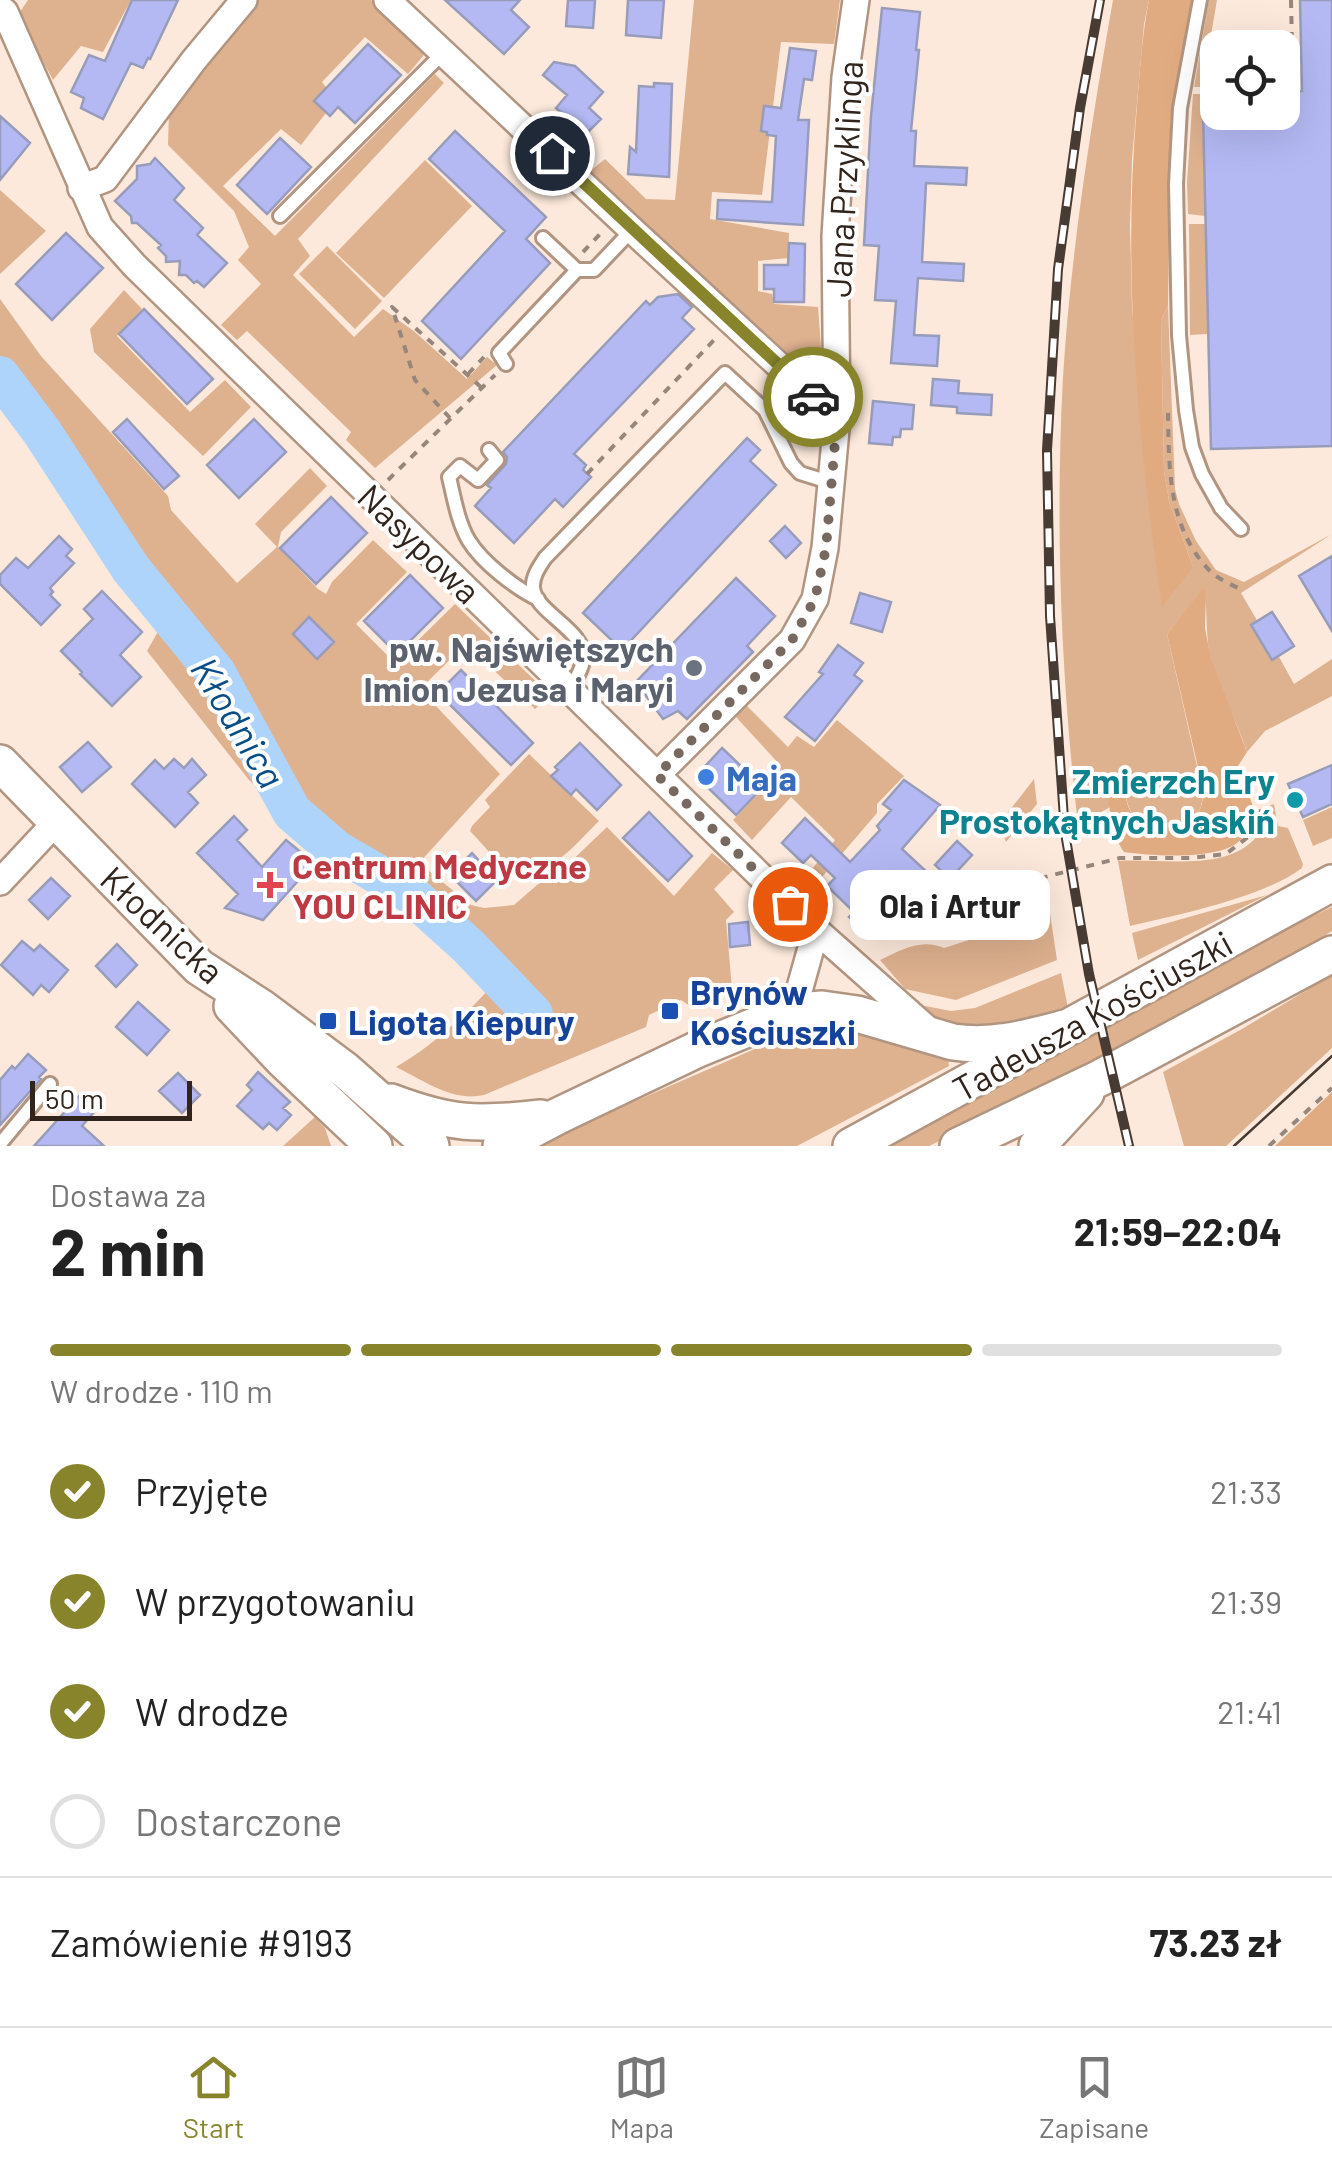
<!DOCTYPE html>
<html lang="pl">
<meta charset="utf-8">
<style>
body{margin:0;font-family:Barlow,sans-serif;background:#f2f2f2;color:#222;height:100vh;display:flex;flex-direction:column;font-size:38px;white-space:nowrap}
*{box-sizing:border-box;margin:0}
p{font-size:32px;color:#767676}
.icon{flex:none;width:55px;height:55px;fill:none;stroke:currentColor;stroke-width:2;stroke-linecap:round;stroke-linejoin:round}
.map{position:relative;height:1146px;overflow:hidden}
.details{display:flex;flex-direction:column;background:#fff;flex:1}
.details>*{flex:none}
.fabs{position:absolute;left:1200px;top:30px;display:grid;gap:20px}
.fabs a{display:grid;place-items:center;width:100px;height:100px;border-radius:20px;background:#fff;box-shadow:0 10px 40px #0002;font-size:50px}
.scale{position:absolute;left:30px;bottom:25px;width:162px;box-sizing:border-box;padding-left:10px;border:5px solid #30241c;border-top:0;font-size:28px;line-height:35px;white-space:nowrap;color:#30241c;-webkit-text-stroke:8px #fff;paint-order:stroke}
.pin{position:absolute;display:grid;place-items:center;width:85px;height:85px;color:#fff;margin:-42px;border:5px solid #fff;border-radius:50%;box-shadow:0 2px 10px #0007}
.courier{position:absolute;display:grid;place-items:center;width:100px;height:100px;margin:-50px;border:8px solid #87842c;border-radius:50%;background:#fff;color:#222;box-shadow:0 2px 12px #0007}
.bubble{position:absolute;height:70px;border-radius:20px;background:#fff;box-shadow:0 10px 40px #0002;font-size:32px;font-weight:700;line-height:70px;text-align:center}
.summary em{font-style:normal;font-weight:700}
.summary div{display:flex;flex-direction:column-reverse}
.summary{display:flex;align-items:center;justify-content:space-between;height:170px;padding:0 50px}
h1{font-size:65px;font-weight:700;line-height:75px}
.bar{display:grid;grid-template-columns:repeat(4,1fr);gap:15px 10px;align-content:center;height:120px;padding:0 50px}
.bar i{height:12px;border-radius:8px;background:#e0e0e0}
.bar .selected{background:#87842c}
.bar p{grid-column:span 4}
.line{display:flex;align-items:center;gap:25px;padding:0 50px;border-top:2px solid #e0e0e0}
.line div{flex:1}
ol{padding:0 50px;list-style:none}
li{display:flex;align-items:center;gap:30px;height:110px}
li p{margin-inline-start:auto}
li .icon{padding:10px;border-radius:50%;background:#87842c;color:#fff;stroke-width:4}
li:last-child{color:#767676}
li i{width:55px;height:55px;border:5px solid #e0e0e0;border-radius:50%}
.dock{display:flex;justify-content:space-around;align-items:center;height:140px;border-top:2px solid #e0e0e0;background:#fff;font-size:28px;color:#767676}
.dock a{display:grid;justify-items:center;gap:5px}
.dock .selected{color:#87842c}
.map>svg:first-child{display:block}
.green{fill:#deb18f}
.forest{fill:#e1ab82}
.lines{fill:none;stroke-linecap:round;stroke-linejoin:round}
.river{stroke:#afd4fb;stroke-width:40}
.building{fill:#b4b9f4;stroke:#989cbb;stroke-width:2.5}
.lane-casing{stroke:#b29580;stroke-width:18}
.street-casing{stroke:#b29580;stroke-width:30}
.secondary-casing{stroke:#b29580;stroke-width:40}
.path{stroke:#96867b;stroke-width:4;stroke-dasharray:8 8;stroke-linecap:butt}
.lane{stroke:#fff;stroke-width:12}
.street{stroke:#fff;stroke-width:25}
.secondary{stroke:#fff;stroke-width:35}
.tram{stroke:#483b33;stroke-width:2.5}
.rail-casing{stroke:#483b33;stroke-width:10}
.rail{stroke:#fff;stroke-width:6;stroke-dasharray:19;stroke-linecap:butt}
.done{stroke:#77695f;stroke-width:10;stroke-dasharray:0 18}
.route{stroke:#87842c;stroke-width:12}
.worship-dot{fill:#6b7280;stroke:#fff;stroke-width:4}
.shop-dot{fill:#3f7fe0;stroke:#fff;stroke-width:4}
.culture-dot{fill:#0f9aa8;stroke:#fff;stroke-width:4}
.health-dot{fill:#e0444e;stroke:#fff;stroke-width:4}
.transit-dot{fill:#1a4fb4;stroke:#fff;stroke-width:4}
.labels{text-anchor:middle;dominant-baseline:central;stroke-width:8;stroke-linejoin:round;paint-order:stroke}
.street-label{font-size:35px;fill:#30241c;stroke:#fff}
.worship-label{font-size:35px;font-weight:bold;fill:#5b616d;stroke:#fff;text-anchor:end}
.shop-label{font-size:35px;font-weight:bold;fill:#366cbe;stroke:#fff;text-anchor:start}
.culture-label{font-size:35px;font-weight:bold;fill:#0d838f;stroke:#fff;text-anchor:end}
.health-label{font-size:35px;font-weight:bold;fill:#be3a42;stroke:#fff;text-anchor:start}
.transit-label{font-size:35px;font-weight:bold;fill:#164399;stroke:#fff;text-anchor:start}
.water-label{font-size:38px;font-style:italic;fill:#074d86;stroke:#fff}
</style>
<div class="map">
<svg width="1332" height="1146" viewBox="0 0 1332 1146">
<rect width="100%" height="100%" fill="#fce9db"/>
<path class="green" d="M 28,0 L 131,0 L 103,52 L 81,46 L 53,80 L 18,15 Z
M 256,0 L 371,0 L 428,50 L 408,74 L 365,37 L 322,82 L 336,100 L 301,145 L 281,129 L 223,186 L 275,236 L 435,74 L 444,83 L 298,239 L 310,256 L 293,275 L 354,337 L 383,309 L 415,332 L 467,379 L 487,357 L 497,365 L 375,468 L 346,440 L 351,432 L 247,331 L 237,340 L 221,325 L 261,284 L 238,260 L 249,247 L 234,211 L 168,145 L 169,111 Z
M 694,0 L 840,0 L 834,44 L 781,42 L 762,195 L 712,192 L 710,219 L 789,233 L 788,258 L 758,261 L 758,291 L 772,294 L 774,304 L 818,307 L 823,374 L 819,382 L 588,173 L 605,159 L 646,199 L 675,200 Z
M 1113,0 L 1149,0 L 1144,24 L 1132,159 L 1130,226 L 1132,307 L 1155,554 L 1193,567 L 1169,501 L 1164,471 L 1161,320 L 1168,306 L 1175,489 L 1179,504 L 1196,541 L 1216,570 L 1244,582 L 1332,534 L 1241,593 L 1258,622 L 1252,627 L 1271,658 L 1278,655 L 1294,684 L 1332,659 L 1332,696 L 1265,731 L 1247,752 C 1237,721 1220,692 1211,661 C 1205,636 1208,612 1204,588 L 1167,634 L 1203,793 C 1202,801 1202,810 1195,815 C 1186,824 1152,833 1141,825 C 1129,816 1126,796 1121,781 L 1106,778 L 1110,807 L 1078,825 C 1061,677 1055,526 1063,377 C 1071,250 1091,125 1113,0 Z
M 1209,0 L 1217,0 L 1202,87 L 1194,87 Z
M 1193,94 L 1203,94 L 1205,216 L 1188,214 L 1187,182 Z
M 425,160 L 472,206 L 384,298 L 336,253 Z
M 0,190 L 46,231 L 0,274 Z
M 1189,224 L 1206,224 L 1208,334 L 1190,335 Z
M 327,246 L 382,301 L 355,329 L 299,274 Z
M 124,290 L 142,309 L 117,336 L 190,412 L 225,380 L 251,407 L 203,456 L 94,352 L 90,329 Z
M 0,299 L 41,356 L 168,496 L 171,510 L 237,583 L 277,547 L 255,524 L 310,468 L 327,486 L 281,532 L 278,547 L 318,589 L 326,594 L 332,582 L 373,540 L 407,572 L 356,624 L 395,663 L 455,604 L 550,695 L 535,709 L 466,644 L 420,689 L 500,774 L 419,863 L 471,905 L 484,908 L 514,905 L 537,885 L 562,870 L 607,827 L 674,896 L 712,853 L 733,870 L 714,889 L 734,912 L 726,920 L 732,989 L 690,1006 L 681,1000 L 649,1015 L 646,1027 L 484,1095 C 452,1102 425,1081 396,1067 C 428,1049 465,1016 489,989 L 390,893 L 328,851 L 249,780 L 147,651 L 160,628 L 78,523 L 18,415 L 0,393 Z
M 746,705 L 788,747 L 797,736 L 814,747 L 837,720 L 904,776 L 877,804 L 877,813 L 817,883 L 809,873 L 835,840 L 791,797 L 752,840 L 733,820 L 768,783 L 780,765 L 736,717 Z
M 529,754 L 599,821 C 579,840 540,890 509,870 C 497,863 481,842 470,831 L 472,826 L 490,807 L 485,800 Z
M 1034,779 L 1037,804 L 1006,842 L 999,824 Z
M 1274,804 L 1278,826 L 1288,828 L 1303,864 L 1302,868 C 1264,897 1178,915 1130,926 L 1118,861 C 1158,858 1228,873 1257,836 C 1264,828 1266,816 1269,806 Z
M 1332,807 L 1332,838 L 1313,846 L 1303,820 Z
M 1047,893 L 1057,960 L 956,1000 L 905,989 L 880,960 C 901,950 921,938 944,948 L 985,935 L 996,915 Z
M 1267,895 L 1138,960 L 1132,933 Z
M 1332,907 L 1332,931 L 1250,981 L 979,1122 L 929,1146 L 881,1146 L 1073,1046 L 1169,989 L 1234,953 Z
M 1061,973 L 1068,1008 L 1011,1031 L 930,1022 L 915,1004 L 951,1011 L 975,1008 Z
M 1332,975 L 1332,1048 L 1226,1146 L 1184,1146 L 1163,1072 L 1242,1029 Z
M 815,1025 L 853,1028 L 948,1057 L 949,1066 L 797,1146 L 532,1146 L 794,1032 Z
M 315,1117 L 325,1128 L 331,1146 L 283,1146 Z"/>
<path class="forest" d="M 1149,0 L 1192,0 L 1174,104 L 1170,167 L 1168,306 L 1161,320 L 1164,471 L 1169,501 L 1193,567 L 1162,607 C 1138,442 1122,273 1137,106 C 1140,70 1142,35 1149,0 Z
M 1204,587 L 1206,593 L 1205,628 L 1211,659 L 1247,752 L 1238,766 L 1257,817 C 1251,826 1246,836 1237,843 C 1215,860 1151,856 1124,852 C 1110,833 1109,801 1106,778 L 1115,774 L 1119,776 C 1125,790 1126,809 1136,820 C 1139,824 1144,828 1149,829 C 1160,831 1194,820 1199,811 C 1205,801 1202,790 1201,780 L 1167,634 Z
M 1332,1092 L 1332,1146 L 1275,1146 Z"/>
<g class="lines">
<path class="river" d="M 0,376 L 42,432 L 131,569 L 216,673 L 292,812 L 336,850 L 407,891 L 468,946 L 533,1014"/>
</g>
<path class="building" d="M 132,0 L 178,0 L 150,59 L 148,58 L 143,68 L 131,63 L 103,119 L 81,108 L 84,98 L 71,92 L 89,55 L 105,61 Z
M 445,0 L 520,0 L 511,10 L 529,27 L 504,54 Z
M 568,0 L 595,0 L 593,28 L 566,26 Z
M 628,0 L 664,0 L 661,38 L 626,35 Z
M 1300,0 L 1332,0 L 1332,446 L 1211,449 L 1203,112 L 1282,112 L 1282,92 L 1302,91 Z
M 882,8 L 920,12 L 916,50 L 919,50 L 911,131 L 916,131 L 914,166 L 967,168 L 966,185 L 926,183 L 922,262 L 964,264 L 963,281 L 918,278 L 914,335 L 939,336 L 937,366 L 891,363 L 896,301 L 875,300 L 879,246 L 864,245 L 871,116 Z
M 368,44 L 401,75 L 355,123 L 338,107 L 330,116 L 314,101 Z
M 790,48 L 816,51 L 812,80 L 804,79 L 798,120 L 809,120 L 803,225 L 717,219 L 718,200 L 772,202 L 776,136 L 767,135 L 767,132 L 761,131 L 764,106 L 781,108 Z
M 554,62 L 575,66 L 603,92 L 589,108 L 601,119 L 586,134 L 556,108 L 567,95 L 543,75 Z
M 654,83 L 672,84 L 669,177 L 628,174 L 630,147 L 636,152 L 639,86 L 654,87 Z
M 0,116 L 30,143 L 0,180 Z
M 455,131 L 546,217 L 526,239 L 550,263 L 461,359 L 422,321 L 505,231 L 429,159 Z
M 280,138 L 311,167 L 267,214 L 237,185 Z
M 155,158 L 184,188 L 174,200 L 203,228 L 197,235 L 227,263 L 204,287 L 197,281 L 194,283 L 186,275 L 179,275 L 180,261 L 166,262 L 166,256 L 158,248 L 161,245 L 137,223 L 132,223 L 131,216 L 115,201 L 137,179 L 137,166 L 150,164 Z
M 66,233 L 103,268 L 52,320 L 16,284 Z
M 789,243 L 805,244 L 804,302 L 774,302 L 774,289 L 764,289 L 764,265 L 788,265 Z
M 678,294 L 692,307 L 682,318 L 694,329 L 574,454 L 586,465 L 583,470 L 591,477 L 563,507 L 555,499 L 514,543 L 475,506 L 491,488 L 487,485 L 506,464 L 507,457 L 503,452 L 646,301 L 650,305 L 658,297 Z
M 144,309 L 213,379 L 187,404 L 119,334 Z
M 933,379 L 959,381 L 958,393 L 992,395 L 991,415 L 957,413 L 957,407 L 931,405 Z
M 873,401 L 914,405 L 912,429 L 901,429 L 900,437 L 893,437 L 892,445 L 869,443 Z
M 127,419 L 179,476 L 164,489 L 113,432 Z
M 254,419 L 286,452 L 239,498 L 207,465 Z
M 747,438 L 760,450 L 750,461 L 776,485 L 622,650 L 583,613 Z
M 331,497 L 367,533 L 316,584 L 280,548 Z
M 785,526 L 801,543 L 786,558 L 770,541 Z
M 59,536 L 72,549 L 66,556 L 74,563 L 50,588 L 53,592 L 50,595 L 60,605 L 41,625 L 0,584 L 0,575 L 16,558 L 28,568 Z
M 1332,556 L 1332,631 L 1299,576 Z
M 410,575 L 443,608 L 397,654 L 364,621 Z
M 736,578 L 775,616 L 747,646 L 753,652 L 687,719 L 678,711 L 663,719 L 646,696 L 634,684 Z
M 102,591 L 142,632 L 120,655 L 141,677 L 112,706 L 80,674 L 82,672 L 61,651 L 93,619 L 84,609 Z
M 860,593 L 891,602 L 882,632 L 851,623 Z
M 1272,612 L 1294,646 L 1272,660 L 1251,625 Z
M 309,617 L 334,642 L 317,659 L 293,634 Z
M 838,645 L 863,663 L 854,675 L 862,681 L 815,741 L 785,717 L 823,674 L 819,672 Z
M 461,670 L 533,743 L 511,765 L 438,693 Z
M 88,742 L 111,767 L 82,792 L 60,767 Z
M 580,743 L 621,785 L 597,810 L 576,789 L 571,795 L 551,776 L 558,770 L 555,767 Z
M 722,748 L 763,787 L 736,815 L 696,776 Z
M 174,759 L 184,768 L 192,759 L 206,775 L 188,792 L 198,803 L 175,827 L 132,784 L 155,760 L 164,769 Z
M 1332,765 L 1332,804 L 1303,817 L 1288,784 Z
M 904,780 L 940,805 L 902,849 L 930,875 L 908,898 L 902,892 L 871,925 L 862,929 L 849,917 L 854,912 L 827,886 L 835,878 L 811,855 L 803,863 L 782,843 L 805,818 L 850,862 L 880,830 L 877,826 L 891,810 L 883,804 Z
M 649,812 L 692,856 L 668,881 L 623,838 Z
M 234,816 L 247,830 L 237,840 L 262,867 L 286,840 L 314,863 L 263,920 L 225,908 L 238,894 L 197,853 Z
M 957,841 L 972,855 L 950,879 L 935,865 Z
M 472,853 L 497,880 L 476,901 L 450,875 Z
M 51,878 L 70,896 L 48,919 L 29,900 Z
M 748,922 L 750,945 L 730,947 L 729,924 Z
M 22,941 L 34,951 L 40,945 L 68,970 L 49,992 L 41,985 L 33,995 L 1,965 Z
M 117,944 L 137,965 L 116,987 L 96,966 Z
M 138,1002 L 169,1030 L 147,1055 L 116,1027 Z
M 28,1054 L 46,1070 L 39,1077 L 41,1079 L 0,1125 L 0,1080 L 12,1066 L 15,1069 Z
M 258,1072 L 290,1102 L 283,1108 L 291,1115 L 277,1130 L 269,1123 L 263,1129 L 237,1106 L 252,1090 L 247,1085 Z
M 178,1073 L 200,1095 L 182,1113 L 159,1091 Z
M 79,1096 L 95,1111 L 82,1126 L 104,1146 L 34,1146 Z"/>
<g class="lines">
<g class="lane-casing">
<path id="lane" d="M 1200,0 L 1180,108 L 1176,184 L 1179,335 L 1186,410 L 1192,447 L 1202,474 L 1221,508 L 1241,529
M 280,216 L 443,53
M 543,238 L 577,270
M 506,364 L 499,353 L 577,270 L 594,270 L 632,230
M 489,450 L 497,460 L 478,480 L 460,466 L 449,477 C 454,498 458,523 469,541 C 482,562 515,588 538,599
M 570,689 C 575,681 582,670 583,660 C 587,630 536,614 533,588 C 532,577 539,567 545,558 L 725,373 L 765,410 L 791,463 L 800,473 L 832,483
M 0,1144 L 50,1084"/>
</g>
<g class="street-casing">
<path id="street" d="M 387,0 L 632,230 L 837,419
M 0,8 L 5,12 L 100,227 L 134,265 L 816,930 L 932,1033
M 81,188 L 105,179 L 194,60 L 244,0
M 657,775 L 792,640 L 815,599 L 825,548 L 837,419 L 835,236 L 845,77 L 856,0
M 0,882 L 57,821
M 788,1012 L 799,991 L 816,930"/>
</g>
<g class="secondary-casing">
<path id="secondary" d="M 0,763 L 199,967 L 262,1008 L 345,1070 L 431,1146
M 232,1006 L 283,1060 L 374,1146
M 391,1102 C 452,1125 477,1125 541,1118
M 501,1146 L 558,1116 L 698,1049 L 788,1012 L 822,1009 L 857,1014 L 953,1042 C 994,1048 1030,1037 1069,1027
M 851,1146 L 1332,883
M 958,1146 L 1100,1078 L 1332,954
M 1037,1146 L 1086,1093"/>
</g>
<path class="path" d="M 1291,0 L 1293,92
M 583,252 L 601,233
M 468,374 L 484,357
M 1168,413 C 1169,469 1168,528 1210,571 C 1219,580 1233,585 1244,591
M 450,418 L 415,380 L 392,307 L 482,388
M 587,474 L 715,339
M 388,480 L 495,375
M 1012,894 L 1037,879 L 1120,858 L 1190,858 L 1226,854 L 1253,833 L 1272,780
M 1269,1146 L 1332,1088"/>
<use href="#lane" class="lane"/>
<use href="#street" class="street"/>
<use href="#secondary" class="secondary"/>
<path class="tram" d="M 1234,1146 L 1332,1056"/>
<g class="rail-casing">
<path id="rail" d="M 1100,0 L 1080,108 L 1058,269 L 1047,450 L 1050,616 L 1065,833 L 1089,974 L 1129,1146"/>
</g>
<use href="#rail" class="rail"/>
</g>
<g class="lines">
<path class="done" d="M 790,904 L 657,775 L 792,640 L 815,599 L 826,548 L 837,419 L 813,397"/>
<path class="route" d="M 552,153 L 813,397"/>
</g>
<circle class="worship-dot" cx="694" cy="668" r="10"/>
<circle class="shop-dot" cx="706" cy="777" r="10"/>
<circle class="culture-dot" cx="1295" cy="800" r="10"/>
<path class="health-dot" d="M265 870h10v10h10v10h-10v10h-10v-10h-10v-10h10z"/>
<g class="transit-dot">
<rect x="660" y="1001" width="20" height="20" rx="5"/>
<rect x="318" y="1011" width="20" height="20" rx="5"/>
</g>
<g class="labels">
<g class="street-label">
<text transform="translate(843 179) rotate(-87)">Jana Przyklinga</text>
<text transform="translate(420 543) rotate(44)">Nasypowa</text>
<text transform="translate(163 924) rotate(43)">Kłodnicka</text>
<text transform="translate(1092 1015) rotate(-29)">Tadeusza Kościuszki</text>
</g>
<g class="worship-label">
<text x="674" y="648">pw. Najświętszych<tspan x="674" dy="40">Imion Jezusa i Maryi</tspan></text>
</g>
<g class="shop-label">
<text x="726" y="777">Maja</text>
</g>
<g class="culture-label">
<text x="1275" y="780">Zmierzch Ery<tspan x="1275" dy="40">Prostokątnych Jaskiń</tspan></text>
</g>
<g class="health-label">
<text x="292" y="865">Centrum Medyczne<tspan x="292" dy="40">YOU CLINIC</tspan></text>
</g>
<g class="transit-label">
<text x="690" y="991">Brynów<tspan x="690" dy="40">Kościuszki</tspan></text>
<text x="348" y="1021">Ligota Kiepury</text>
</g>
<g class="water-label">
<text transform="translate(239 722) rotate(59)">Kłodnica</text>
</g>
</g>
</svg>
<div class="fabs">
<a><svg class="icon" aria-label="locate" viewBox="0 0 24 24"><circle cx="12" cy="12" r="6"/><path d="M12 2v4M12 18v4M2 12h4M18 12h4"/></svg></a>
</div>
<div class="scale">50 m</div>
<div class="pin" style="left:790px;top:904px;background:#ea580c"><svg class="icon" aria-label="bag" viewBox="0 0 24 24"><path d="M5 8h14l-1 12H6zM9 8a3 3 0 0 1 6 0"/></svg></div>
<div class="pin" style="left:552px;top:153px;background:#1f2937"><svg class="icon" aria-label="home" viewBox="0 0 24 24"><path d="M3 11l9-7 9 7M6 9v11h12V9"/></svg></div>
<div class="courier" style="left:813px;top:397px"><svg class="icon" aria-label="car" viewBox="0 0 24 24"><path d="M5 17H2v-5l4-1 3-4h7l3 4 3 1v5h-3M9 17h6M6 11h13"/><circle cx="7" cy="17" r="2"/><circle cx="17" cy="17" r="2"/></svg></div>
<div class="bubble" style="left:850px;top:870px;width:200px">Ola i Artur</div>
</div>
<section class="details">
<div class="summary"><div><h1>2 min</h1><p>Dostawa za</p></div><em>21:59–22:04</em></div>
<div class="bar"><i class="selected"></i><i class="selected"></i><i class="selected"></i><i></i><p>W drodze · 110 m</p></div>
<ol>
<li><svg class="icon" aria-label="check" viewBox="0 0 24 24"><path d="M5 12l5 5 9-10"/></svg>Przyjęte<p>21:33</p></li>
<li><svg class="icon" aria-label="check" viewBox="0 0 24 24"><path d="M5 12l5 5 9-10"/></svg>W przygotowaniu<p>21:39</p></li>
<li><svg class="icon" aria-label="check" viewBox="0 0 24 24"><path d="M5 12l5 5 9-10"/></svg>W drodze<p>21:41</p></li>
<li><i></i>Dostarczone</li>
</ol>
<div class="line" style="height:130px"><div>Zamówienie #9193</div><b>73.23 zł</b></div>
</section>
<nav class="dock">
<a class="selected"><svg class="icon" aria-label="home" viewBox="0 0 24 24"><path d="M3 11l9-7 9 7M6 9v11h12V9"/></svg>Start</a>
<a><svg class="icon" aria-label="map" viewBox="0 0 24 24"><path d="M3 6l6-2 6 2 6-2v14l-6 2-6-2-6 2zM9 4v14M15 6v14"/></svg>Mapa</a>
<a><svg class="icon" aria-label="saved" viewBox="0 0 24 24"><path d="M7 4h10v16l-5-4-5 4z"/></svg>Zapisane</a>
</nav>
